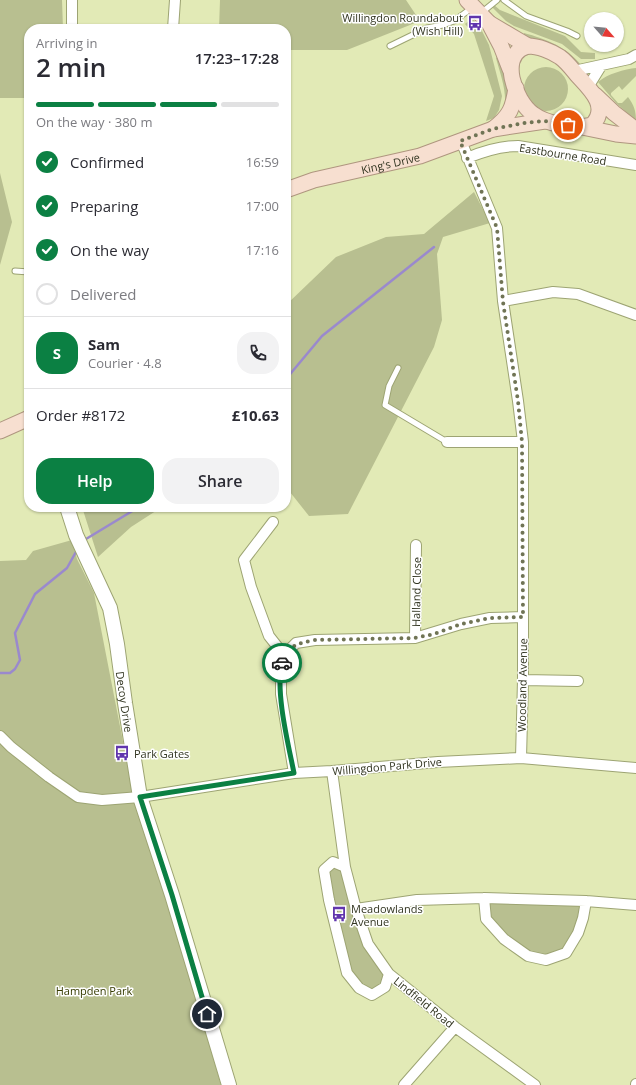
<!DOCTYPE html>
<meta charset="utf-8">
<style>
body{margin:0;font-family:"Open Sans",sans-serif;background:#f2f2f3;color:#2b2b33;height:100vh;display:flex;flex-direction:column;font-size:15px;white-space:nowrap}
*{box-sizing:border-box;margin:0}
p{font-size:13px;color:#7c7c81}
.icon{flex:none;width:22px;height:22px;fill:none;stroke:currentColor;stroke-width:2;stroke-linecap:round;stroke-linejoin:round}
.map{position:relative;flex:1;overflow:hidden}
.panel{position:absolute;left:24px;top:24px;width:267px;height:488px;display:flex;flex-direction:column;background:#fff;border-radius:16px;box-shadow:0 1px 3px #0004}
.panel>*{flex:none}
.needle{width:26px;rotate:117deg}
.tools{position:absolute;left:584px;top:12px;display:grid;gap:8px}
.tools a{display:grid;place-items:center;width:40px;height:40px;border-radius:50%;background:#fff;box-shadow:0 1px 3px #0004;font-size:20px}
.pin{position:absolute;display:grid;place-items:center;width:34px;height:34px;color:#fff;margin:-17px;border:2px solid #fff;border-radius:50%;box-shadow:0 1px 4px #0007}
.courier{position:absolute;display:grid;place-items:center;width:40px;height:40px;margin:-20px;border:3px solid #0b8043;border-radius:50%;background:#fff;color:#222;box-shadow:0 1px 5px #0007}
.headline em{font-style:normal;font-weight:600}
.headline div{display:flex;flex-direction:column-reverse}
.headline{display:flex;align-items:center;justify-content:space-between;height:68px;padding:0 12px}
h1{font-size:26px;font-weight:600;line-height:30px}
.bar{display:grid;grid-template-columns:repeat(4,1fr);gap:6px 4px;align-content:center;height:48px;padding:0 12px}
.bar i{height:5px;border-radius:3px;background:#e1e1e2}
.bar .on{background:#0b8043}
.bar p{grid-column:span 4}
.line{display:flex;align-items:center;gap:10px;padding:0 12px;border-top:1px solid #e1e1e2}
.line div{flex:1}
.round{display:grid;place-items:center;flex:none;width:42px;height:42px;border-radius:16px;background:#f2f2f3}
ol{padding:0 12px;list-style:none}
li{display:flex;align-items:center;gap:12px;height:44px}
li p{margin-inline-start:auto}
li .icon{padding:4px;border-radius:50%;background:#0b8043;color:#fff;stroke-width:4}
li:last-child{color:#7c7c81}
li i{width:22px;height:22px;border:2px solid #e1e1e2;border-radius:50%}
.action{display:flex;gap:8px;margin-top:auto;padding:8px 12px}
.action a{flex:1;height:46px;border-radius:16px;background:#0b8043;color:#fff;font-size:16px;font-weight:600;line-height:46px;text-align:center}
.action a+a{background:#f2f2f3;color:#2b2b33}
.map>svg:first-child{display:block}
.green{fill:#b8bf90}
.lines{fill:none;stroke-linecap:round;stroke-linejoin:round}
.stream{stroke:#9a89cd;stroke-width:2.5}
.lane-casing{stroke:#9da473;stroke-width:7}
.street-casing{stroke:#9da473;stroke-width:12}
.secondary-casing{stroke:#9da473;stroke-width:16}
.primary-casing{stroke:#af967f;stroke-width:17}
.lane{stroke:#fff;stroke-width:5}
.street{stroke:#fff;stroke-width:10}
.secondary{stroke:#fff;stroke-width:14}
.primary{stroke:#f7dfd0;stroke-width:15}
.done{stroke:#707455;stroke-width:4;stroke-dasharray:0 7.2}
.route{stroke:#0b8043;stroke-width:5}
.labels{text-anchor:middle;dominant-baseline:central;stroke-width:3;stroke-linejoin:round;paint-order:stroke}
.poi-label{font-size:11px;fill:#323521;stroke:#fff;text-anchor:start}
.street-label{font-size:11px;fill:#323521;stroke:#fff}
.park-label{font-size:11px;fill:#363b00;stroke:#fff}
</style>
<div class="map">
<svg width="636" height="1085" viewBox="0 0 636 1085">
<rect width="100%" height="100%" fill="#e2eab6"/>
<path class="green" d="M 0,0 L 62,0 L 63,29 L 29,29 L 29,98 L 0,98 Z
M 220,0 L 406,0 L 420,21 L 347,50 L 286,50 L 286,29 L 219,29 Z
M 494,5 L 500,10 L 565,36 L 581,52 L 595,53 L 595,59 L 581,59 L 562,44 L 514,26 L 506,21 L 492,7 Z
M 472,18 L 480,27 L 489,45 L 502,96 L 499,110 L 494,118 L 486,121 L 494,96 L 474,34 L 465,24 Z
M 524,33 C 546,39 567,47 581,65 L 579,65 L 544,42 L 523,36 Z
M 498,56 L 500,57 L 508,88 L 507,105 L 505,104 C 506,88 500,73 496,58 Z
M524 89a22 22 0 1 1 44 0a22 22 0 1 1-44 0Z
M 636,68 L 636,76 L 622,90 L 619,86 L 611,93 L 611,95 L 618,103 L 622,103 L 628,97 C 634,105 636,111 636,121 L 616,103 L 598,82 C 607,74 625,69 636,68 Z
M 0,173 L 12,222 L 0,265 Z
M 474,192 L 490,223 L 443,237 L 437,254 L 442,320 L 434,347 L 348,514 L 309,516 L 286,487 L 286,305 L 336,257 L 386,237 L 424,234 Z
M 82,507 L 112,508 L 162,507 L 131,527 L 98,557 Z
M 72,540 L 77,559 L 94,593 L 134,798 L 166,896 L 221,1085 L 0,1085 L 0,561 L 26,560 L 33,551 Z
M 333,862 L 345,867 L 368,944 L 389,974 L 372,995 L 347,973 L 324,870 Z
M 484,898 L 586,901 L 566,953 L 546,960 L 528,956 L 486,919 Z"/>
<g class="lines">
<path class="stream" d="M 286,379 L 322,336 L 434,247
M 86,539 L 139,507
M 0,673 L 10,673 L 15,669 L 20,660 L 15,633 L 35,594 L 67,568 L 77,550"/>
<g class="lane-casing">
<path id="lane" d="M 504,0 L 526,16 L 567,31 L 577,36
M 481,13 L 497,0
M 390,46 L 427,28 L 443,25 L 454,21 L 473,7
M 15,271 L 29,272
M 398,368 L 389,386 L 385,405 L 447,442"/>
</g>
<g class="street-casing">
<path id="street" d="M 72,0 L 72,29
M 173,29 L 175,0
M 574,71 L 629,59 L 636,55
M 588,87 L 601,66
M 461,141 L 497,228 L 503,301 L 518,401 L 523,442 L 523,680 L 521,758
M 467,158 C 484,151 500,146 518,146 L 636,165
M 503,301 L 553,292 L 578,294 L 636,315
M 447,442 L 523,442
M 273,522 L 244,560 L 251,587 L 269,636 L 284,655
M 415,638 L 416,545
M 523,680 L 578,681
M 0,736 L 11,747 L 49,777 L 78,797 L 102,800 L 140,797 L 294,773 L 332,771 L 438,762 L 521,758 L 636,768
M 332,771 L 345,867 L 356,909 L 368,944 L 389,974 L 455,1027 L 535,1085
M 294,773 L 281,694 L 281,668 L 284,655 L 296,643 L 315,640 L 415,638 L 461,624 L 490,618 L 523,617
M 345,867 L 333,862 L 324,870 L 329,900 L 347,973 L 359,988 L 372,995 L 385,987 L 389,974
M 484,898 L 486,919 L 504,939 L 528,956 L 546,960 L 566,953 L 578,933 L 583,918 L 586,901
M 356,909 L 417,900 L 484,898 L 586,901 L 636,905
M 404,1085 L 455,1027
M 636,1085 L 636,1084"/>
</g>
<g class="secondary-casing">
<g id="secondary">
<path id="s1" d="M 67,507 L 76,535 L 110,608 L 117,644 L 125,703 L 140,797 L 172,895 L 229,1085"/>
</g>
</g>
<g class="primary-casing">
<g id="primary">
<path d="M 467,0 L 489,23 L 501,46 L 510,69"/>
<path d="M 489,23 L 528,46"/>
<path d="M 528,46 C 538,46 551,51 560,57 C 567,62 572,69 577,75 C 590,89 610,107 592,125 C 575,129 546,124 533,114 C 515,101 497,54 528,46 Z"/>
<path d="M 595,95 L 614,113 L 636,130"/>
<path d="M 582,127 L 616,134 L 636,136"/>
<path d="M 493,129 C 510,116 513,108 516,88"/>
<path id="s2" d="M 286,190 L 314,180 L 420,156 L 493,129 L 545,121"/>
<path d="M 0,431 L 29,418"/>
</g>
</g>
<use href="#lane" class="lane"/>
<use href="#street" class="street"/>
<use href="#secondary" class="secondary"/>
<use href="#primary" class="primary"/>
</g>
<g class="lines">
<path class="done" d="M 282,663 C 287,645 299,643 315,640 L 415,638 L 434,634 L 461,624 L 490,618 L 523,617 L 522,442 L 518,401 L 503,302 L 497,228 L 460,141 L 493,129 L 524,123 L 545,121 L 568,125"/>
<path class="route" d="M 207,1014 L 172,895 L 140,797 L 294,773 C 288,743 275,691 282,663"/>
</g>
<defs>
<g id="bus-bare" transform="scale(1.2)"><path d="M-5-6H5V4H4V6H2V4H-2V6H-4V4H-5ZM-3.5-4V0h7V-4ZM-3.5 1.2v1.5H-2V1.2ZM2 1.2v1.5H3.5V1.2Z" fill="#6035ad" stroke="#fff" stroke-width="2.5" paint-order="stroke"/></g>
</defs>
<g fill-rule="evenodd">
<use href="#bus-bare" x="475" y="23"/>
<use href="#bus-bare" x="122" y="753"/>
<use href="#bus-bare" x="339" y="914"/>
</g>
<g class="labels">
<g class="poi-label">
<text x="463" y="17" text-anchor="end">Willingdon Roundabout<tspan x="463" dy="13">(Wish Hill)</tspan></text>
<text x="134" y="753">Park Gates</text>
<text x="351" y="908">Meadowlands<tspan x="351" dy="13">Avenue</tspan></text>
</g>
<g class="street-label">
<text transform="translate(563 154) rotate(9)">Eastbourne Road</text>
<text stroke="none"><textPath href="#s2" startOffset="108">King's Drive</textPath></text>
<text transform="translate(416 592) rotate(-89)">Halland Close</text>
<text transform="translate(522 685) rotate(-89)">Woodland Avenue</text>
<text stroke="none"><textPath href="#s1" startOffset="205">Decoy Drive</textPath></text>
<text transform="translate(387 766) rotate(-5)">Willingdon Park Drive</text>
<text transform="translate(424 1002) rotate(39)">Lindfield Road</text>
</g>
<g class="park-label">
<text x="94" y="990">Hampden Park</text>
</g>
</g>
</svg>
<div class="tools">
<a><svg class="needle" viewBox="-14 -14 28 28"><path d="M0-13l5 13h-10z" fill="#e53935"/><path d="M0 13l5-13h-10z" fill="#7c7c81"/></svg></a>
</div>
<div class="pin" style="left:568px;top:125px;background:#ea580c"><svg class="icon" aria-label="bag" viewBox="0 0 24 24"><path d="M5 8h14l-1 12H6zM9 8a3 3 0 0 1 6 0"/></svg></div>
<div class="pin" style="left:207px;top:1014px;background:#1f2937"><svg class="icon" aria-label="home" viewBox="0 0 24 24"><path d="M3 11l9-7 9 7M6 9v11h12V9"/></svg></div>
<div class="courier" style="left:282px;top:663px"><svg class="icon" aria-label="car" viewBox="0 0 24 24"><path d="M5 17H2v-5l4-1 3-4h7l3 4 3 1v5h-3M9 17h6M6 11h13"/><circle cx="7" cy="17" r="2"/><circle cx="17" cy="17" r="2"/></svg></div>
<section class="panel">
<div class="headline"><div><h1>2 min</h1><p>Arriving in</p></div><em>17:23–17:28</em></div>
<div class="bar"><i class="on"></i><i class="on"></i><i class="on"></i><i></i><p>On the way · 380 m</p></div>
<ol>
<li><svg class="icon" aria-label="check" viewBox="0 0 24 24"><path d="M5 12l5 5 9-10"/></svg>Confirmed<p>16:59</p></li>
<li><svg class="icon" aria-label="check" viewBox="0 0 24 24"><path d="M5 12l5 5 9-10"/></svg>Preparing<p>17:00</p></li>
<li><svg class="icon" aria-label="check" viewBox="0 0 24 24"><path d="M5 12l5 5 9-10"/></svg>On the way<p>17:16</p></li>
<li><i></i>Delivered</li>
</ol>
<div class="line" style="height:72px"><b class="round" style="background:#0b8043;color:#fff">S</b><div><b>Sam</b><p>Courier · 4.8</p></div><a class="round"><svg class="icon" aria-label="phone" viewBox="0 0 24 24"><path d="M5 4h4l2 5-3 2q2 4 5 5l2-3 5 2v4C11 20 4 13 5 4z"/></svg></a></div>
<div class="line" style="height:52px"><div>Order #8172</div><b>£10.63</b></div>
<div class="action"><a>Help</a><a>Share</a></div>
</section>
</div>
